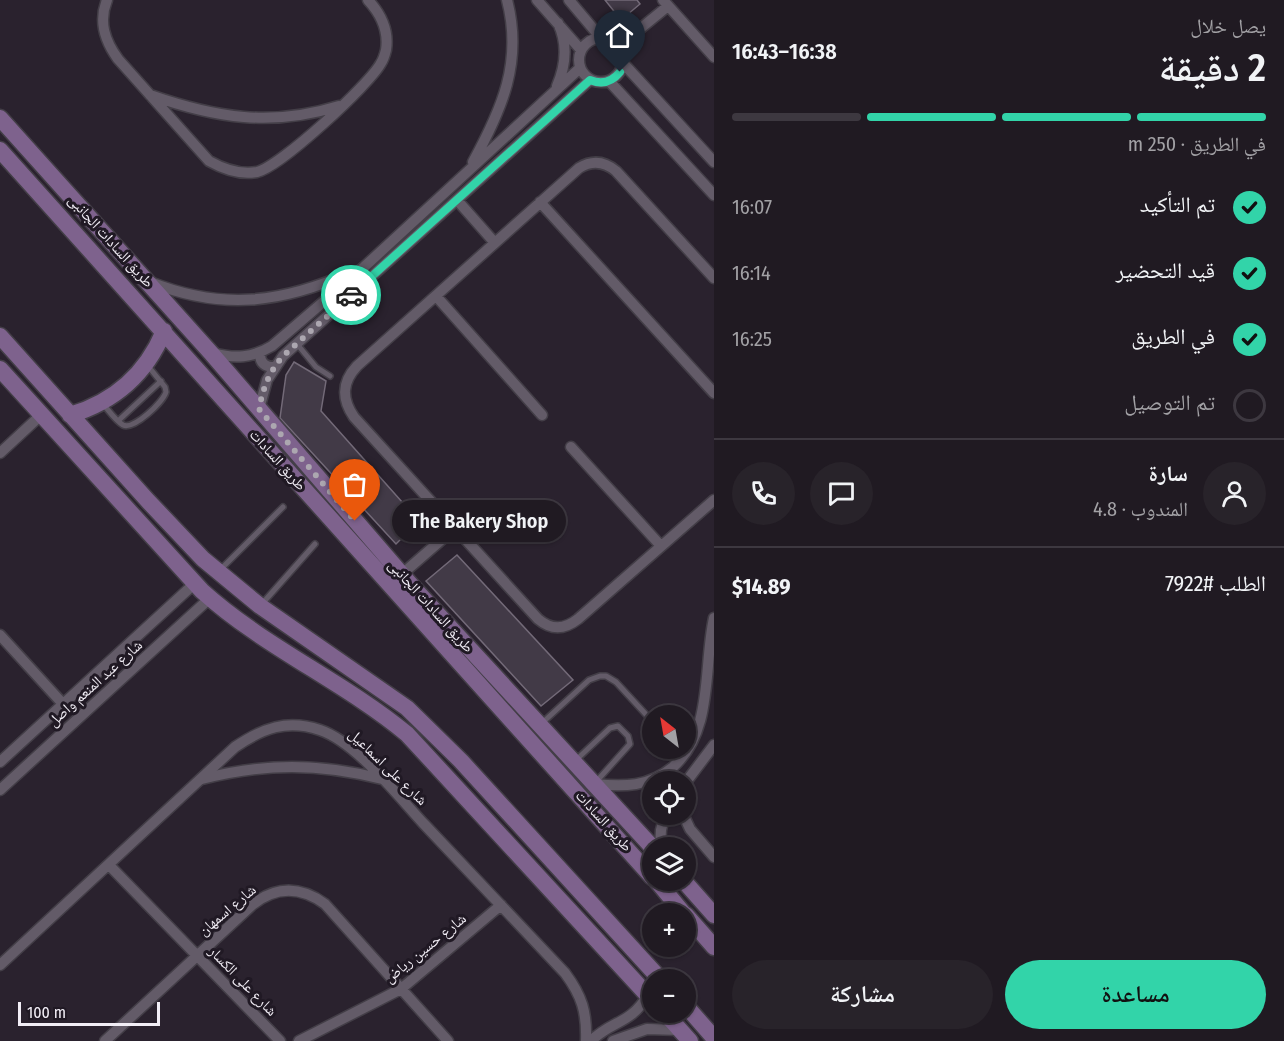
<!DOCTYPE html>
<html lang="ar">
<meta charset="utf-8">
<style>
body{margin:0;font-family:"Fira Sans Condensed","Noto Naskh Arabic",sans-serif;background:#28232a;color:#f1f3f6;direction:rtl;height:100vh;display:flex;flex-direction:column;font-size:22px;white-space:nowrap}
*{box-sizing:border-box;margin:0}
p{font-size:20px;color:#a2a1a5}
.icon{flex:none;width:33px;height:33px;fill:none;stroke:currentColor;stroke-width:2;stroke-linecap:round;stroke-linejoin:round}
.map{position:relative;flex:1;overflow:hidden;direction:ltr}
.drawer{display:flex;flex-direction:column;background:#201a22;width:570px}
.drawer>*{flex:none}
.needle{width:39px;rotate:329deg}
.fabs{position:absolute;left:642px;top:705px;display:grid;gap:12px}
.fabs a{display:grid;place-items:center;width:54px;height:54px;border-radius:50%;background:#201a22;box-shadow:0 2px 4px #0004,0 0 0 2px #3d3840;font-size:30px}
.scale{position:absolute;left:18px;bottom:15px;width:142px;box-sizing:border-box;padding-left:6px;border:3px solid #f2eef6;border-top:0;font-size:16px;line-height:21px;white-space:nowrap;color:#f2eef6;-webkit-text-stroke:4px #201924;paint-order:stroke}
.pin{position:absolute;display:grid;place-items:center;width:51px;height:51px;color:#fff;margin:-62px -26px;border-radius:50% 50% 50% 0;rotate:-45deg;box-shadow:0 0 6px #0007}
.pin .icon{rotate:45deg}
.courier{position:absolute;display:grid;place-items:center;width:60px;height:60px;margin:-30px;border:4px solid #32d4a9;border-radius:50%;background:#fff;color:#222;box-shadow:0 2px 8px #0007}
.bubble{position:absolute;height:42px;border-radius:21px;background:#201a22;box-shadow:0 2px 4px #0004,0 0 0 2px #3d3840;font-size:20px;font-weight:600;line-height:42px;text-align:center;direction:rtl}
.summary em{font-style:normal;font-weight:600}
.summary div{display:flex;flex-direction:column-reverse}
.summary{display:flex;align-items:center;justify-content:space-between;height:102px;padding:0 18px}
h1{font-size:39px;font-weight:600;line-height:45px}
.bar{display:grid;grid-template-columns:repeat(4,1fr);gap:9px 6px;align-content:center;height:72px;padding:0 18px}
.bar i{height:8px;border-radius:4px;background:#3d3840}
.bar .selected{background:#32d4a9}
.bar p{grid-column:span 4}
.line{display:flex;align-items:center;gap:15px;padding:0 18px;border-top:2px solid #3d3840}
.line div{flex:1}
.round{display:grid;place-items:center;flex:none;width:63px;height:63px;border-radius:32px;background:#28232a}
ol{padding:0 18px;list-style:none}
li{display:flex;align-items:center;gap:18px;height:66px}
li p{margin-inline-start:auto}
li .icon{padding:6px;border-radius:50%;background:#32d4a9;color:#111;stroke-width:4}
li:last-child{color:#a2a1a5}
li i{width:33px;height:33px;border:3px solid #3d3840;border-radius:50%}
.cta{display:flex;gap:12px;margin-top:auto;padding:12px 18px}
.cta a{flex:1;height:69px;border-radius:36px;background:#32d4a9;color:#111;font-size:24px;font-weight:600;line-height:69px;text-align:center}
.cta a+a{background:#28232a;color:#f1f3f6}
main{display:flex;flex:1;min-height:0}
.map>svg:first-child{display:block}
.building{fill:#423a47;stroke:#736a78;stroke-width:1.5}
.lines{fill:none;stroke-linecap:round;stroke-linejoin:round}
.lane-casing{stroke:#433e47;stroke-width:8}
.street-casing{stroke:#433e47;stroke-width:13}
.secondary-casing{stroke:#433e47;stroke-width:19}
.lane{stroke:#635b68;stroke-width:5}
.street{stroke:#635b68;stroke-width:10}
.secondary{stroke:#7e628d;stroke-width:16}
.done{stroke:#aca7b0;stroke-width:6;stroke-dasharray:0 10.8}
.route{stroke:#32d4a9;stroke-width:8}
.labels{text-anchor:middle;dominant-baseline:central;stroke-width:6;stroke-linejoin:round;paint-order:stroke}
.street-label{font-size:15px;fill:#f2eef6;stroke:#201924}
</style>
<main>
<section class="drawer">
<div class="summary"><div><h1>2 دقيقة</h1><p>يصل خلال</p></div><em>16:38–16:43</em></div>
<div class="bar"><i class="selected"></i><i class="selected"></i><i class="selected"></i><i></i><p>في الطريق · 250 m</p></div>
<ol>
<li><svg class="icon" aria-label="check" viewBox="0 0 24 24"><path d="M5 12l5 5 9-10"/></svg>تم التأكيد<p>16:07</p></li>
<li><svg class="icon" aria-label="check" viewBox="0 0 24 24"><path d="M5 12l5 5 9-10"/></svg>قيد التحضير<p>16:14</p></li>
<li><svg class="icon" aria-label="check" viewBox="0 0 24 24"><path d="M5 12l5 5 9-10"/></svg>في الطريق<p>16:25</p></li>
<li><i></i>تم التوصيل</li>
</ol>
<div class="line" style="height:108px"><a class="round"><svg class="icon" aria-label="person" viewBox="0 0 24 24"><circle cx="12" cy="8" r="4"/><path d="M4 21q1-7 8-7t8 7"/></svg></a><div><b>سارة</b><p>المندوب · 4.8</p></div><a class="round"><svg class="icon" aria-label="chat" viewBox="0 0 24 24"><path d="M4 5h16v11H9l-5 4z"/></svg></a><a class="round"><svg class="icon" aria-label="phone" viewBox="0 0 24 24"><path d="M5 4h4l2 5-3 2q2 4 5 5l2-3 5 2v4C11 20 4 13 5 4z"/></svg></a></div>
<div class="line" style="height:78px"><div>الطلب #7922</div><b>$14.89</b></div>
<div class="cta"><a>مساعدة</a><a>مشاركة</a></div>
</section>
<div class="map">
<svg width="714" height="1041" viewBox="0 0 714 1041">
<rect width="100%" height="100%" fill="#2a222e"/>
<path class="building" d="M 605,0 L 637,0 L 640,4 L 621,20 Z
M 294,362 L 326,381 L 321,411 L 419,521 L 396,544 L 280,418 L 286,375 Z
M 457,555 L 573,680 L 541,706 L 426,581 Z"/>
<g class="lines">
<g class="lane-casing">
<path id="lane" d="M 297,344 L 316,367 L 330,376
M 103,404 C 109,411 116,421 123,425 C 134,430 163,402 166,392 L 165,387 L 148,366
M 118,421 L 161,381
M 221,569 L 283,507
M 261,605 L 315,544
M 541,724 L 589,680 L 600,676 L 606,676 L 616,682 L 652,721
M 575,761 L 610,728 L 618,726 L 628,736 L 630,744 L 595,783"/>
</g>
<g class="street-casing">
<path id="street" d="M 107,0 C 98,22 105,41 118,59 L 209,161 C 225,170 240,175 257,172 C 280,167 370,84 381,63 C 383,60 385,54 386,50 C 389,31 381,14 368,0
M 537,0 L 581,50
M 569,0 L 601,38
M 663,0 L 714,57
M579 60a22 22 0 1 1 44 0a22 22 0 1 1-44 0Z
M 619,46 L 668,6
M 623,63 L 714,162
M 609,81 L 714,195
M 557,86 C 566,65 568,44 558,23
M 150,95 C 216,118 271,127 339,106
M 473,162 C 502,109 523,62 507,0
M 457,200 L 495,243
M 540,202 L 714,393
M 714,278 L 616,171 C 604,161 592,160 579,168 L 357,366 C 342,382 341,398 354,417 L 538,619 C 551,630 564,630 578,619 L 714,500
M 150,282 C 223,311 282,303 352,272
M 436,296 L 542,415
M 213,353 C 235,359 252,358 272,346 L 364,267 L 580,68
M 260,354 C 260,363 265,367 274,367
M 259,409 L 267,380 L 283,356 L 590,80
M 571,447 L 661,546
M 0,453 L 41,415
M 401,575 L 455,528
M 0,635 L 63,704
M 0,762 L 194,584
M 202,779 C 265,763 319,763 382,779
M 686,782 L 714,745
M 594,784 C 624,787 649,787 673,767 C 714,730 703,668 714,618
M 0,790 L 210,598
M 683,814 L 690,829 L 714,857
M 660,848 L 661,830 L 665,814
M 109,865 L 280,1041
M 0,965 L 235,747 C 263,728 287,719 320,730 C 356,742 398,796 424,824 C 471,873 518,923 565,973 C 582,996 587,1012 586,1041
M 105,1041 L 252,905 C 276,886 300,886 325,904 L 448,1041
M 299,1041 L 401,989 L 501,905
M 591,1041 C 612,1020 630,1025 648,995
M 613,1041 L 647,1029 L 679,1030"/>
</g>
<g class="secondary-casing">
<path id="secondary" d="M 0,118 L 211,353 L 410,584 L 653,848
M 0,150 L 652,877
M 0,336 L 148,501 L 203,559 L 260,606 L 407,708 L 461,761 L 661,980
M 0,369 L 202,591 C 264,647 343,681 407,734 L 652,1000
M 70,415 C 114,402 146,374 164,331
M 656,880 L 684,914
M 683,880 L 714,915
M 686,915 L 714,947
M 686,1006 L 714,1038
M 664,1012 L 690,1041"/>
</g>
<use href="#lane" class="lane"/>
<use href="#street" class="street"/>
<use href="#secondary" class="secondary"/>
</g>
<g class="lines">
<path class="done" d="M 351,295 L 283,356 C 269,372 263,388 259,409 L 355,521"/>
<path class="route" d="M 351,295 L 590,80 C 602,85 612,82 620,72"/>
</g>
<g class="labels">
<g class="street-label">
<text transform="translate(111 241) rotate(48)">طريق السادات الجانبى</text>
<text transform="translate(278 460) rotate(48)">طريق السادات</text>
<text transform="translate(431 606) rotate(48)">طريق السادات الجانبى</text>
<text transform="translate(95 683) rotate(-42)">شارع عبد المنعم واصل</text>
<text transform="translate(388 767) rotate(44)">شارع على اسماعيل</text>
<text transform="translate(604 821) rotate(48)">طريق السادات</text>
<text transform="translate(227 910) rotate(-40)">شارع اسمهان</text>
<text transform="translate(425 948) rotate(-39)">شارع حسين رياض</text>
<text transform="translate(243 981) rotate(46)">شارع على الكسار</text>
</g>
</g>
</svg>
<div class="fabs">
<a><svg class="needle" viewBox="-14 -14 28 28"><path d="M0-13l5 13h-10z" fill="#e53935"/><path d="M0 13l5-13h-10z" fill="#a2a1a5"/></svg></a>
<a><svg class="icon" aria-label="locate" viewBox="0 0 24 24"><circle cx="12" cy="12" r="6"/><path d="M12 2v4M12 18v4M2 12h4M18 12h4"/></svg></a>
<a><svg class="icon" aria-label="layers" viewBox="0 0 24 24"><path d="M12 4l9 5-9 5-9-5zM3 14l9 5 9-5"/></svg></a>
<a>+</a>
<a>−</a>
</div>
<div class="scale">100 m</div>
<div class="pin" style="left:355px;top:521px;background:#ea580c"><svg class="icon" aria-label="bag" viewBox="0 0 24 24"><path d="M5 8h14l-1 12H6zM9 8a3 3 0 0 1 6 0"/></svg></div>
<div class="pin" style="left:620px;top:72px;background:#1f2937"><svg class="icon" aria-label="home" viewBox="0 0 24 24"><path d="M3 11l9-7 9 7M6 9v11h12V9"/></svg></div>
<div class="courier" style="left:351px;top:295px"><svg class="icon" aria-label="car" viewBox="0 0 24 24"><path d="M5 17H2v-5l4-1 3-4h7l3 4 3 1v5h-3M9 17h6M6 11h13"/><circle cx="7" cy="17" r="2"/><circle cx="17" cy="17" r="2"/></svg></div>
<div class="bubble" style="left:392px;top:500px;width:174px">The Bakery Shop</div>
</div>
</main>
